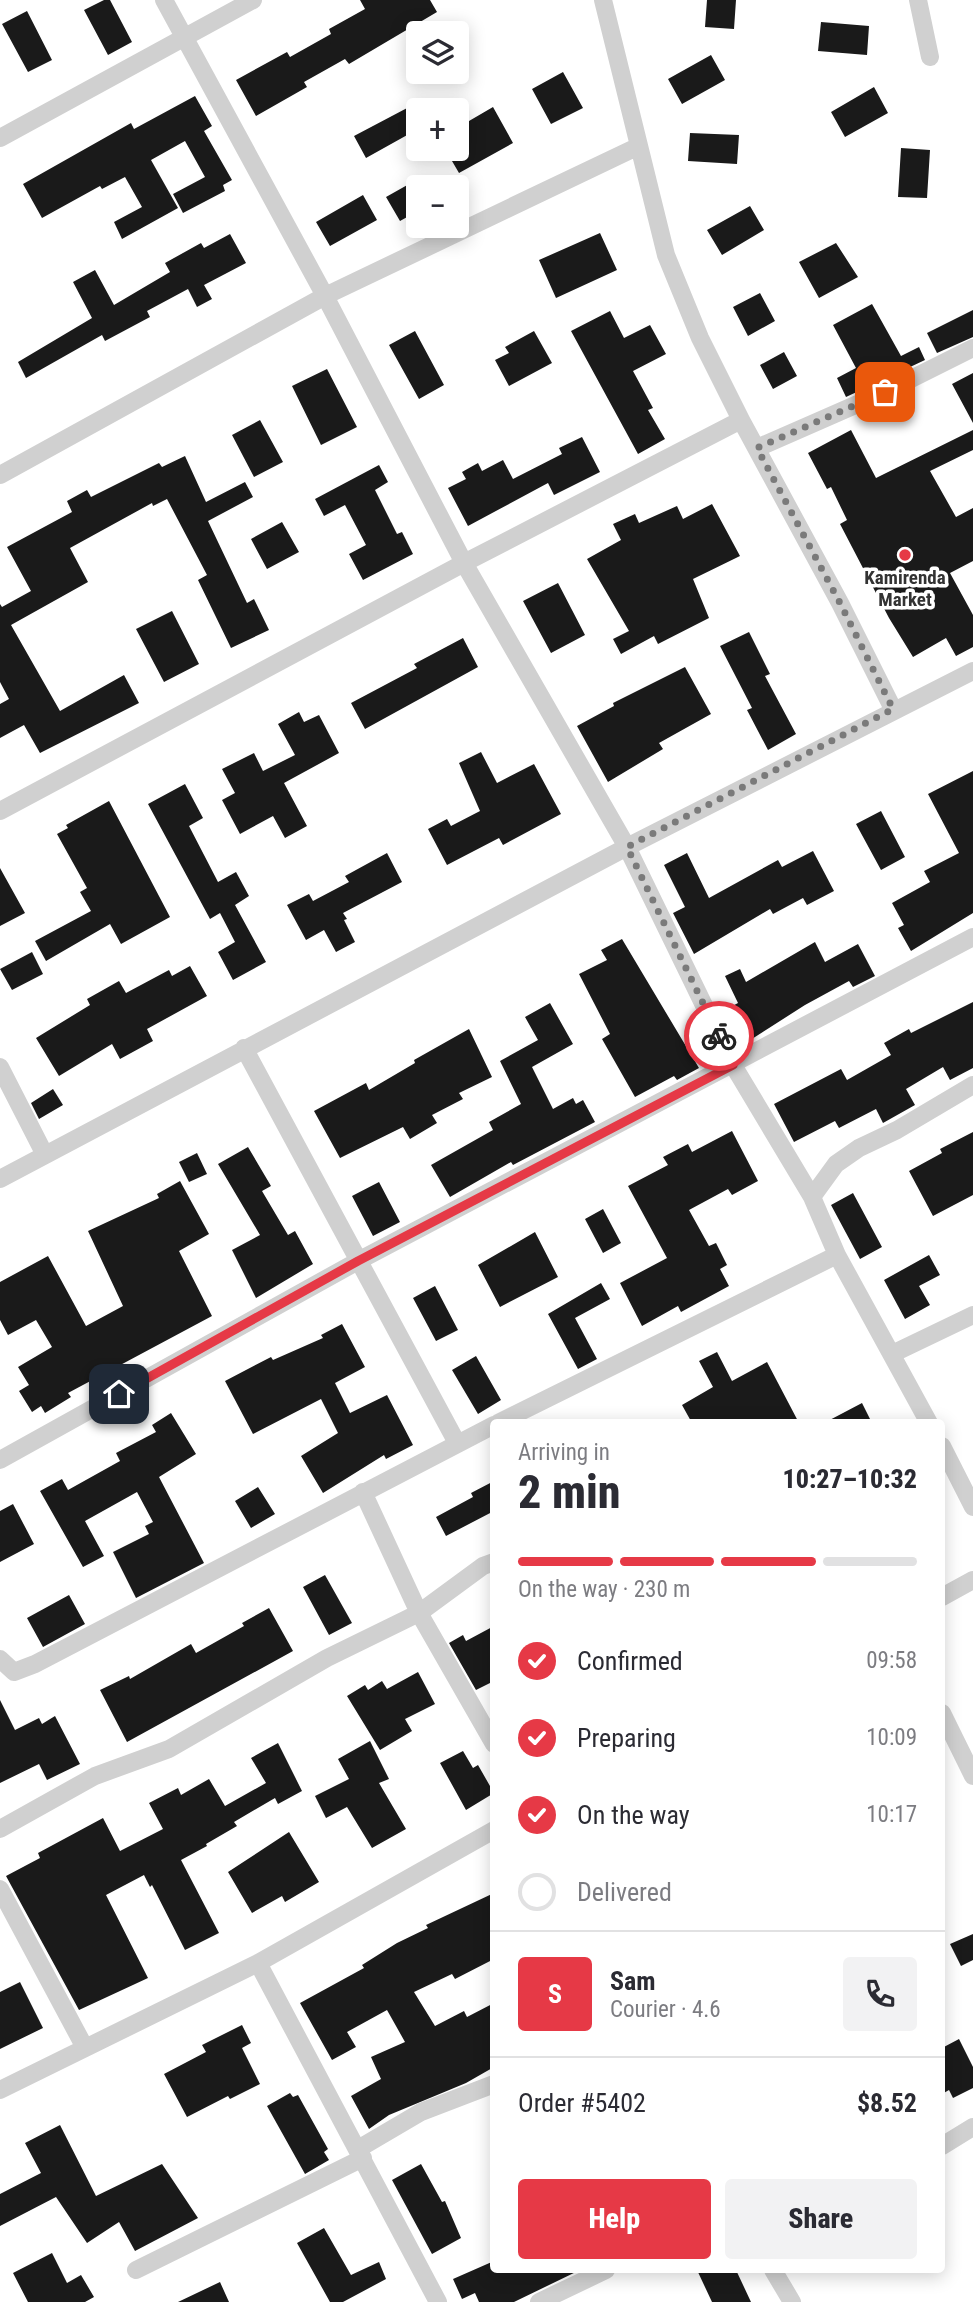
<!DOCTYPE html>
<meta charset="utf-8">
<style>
body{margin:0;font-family:"Roboto Condensed",sans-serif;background:#f2f2f3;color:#2b2b33;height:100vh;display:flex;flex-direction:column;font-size:26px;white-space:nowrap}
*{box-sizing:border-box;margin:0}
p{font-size:23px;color:#7c7c81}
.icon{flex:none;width:38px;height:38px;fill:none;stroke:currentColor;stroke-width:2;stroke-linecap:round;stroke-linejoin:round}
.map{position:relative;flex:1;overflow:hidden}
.side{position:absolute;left:490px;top:1419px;width:455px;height:854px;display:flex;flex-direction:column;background:#fff;border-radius:7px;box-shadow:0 4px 18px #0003}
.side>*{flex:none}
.buttons{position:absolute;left:406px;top:21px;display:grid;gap:14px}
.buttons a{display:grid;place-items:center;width:63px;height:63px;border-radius:7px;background:#fff;box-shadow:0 4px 18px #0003;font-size:35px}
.pin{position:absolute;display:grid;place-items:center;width:60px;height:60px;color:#fff;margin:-30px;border-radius:14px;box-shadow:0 4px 10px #0006}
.courier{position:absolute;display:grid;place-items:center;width:70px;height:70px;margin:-35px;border:5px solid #e63946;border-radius:50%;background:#fff;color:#222;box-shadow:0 2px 9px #0007}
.headline em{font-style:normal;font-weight:800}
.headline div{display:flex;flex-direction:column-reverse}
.headline{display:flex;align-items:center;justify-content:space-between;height:119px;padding:0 28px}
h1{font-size:46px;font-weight:800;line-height:52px}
.bar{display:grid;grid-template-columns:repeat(4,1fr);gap:10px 7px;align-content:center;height:84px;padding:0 28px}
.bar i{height:9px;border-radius:5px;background:#e1e1e2}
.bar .current{background:#e63946}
.bar p{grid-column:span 4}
.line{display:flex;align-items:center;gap:18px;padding:0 28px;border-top:2px solid #e1e1e2}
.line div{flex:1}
.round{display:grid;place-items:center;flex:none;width:74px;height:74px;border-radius:7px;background:#f2f2f3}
ol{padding:0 28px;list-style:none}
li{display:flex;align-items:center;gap:21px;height:77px}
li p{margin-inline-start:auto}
li .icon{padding:7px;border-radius:50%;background:#e63946;color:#fff;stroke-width:4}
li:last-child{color:#7c7c81}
li i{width:38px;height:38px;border:4px solid #e1e1e2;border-radius:50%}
.cta{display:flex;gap:14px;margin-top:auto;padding:14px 28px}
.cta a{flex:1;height:80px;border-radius:7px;background:#e63946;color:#fff;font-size:28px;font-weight:800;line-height:80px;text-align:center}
.cta a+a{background:#f2f2f3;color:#2b2b33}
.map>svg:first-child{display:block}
.building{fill:#1a1a1a}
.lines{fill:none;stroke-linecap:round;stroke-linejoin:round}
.minor{stroke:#d0d0d0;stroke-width:18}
.done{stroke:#7a7a7a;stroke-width:7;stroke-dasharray:0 12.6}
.route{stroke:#e63946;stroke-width:9}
.poi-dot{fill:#e63946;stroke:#fff;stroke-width:2.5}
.labels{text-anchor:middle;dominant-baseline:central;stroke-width:7;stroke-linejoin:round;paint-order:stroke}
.poi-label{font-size:19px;font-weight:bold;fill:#333;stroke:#fff}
</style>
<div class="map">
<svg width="973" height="2302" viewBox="0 0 973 2302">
<rect width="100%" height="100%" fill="#fff"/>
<path class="building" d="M 104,0 L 110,0 L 132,42 L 108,55 L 84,10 Z
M 360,0 L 430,0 L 437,12 L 349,64 L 345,59 L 304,82 L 307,87 L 256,116 L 236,80 L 287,52 L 290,57 L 331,34 L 329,29 L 365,9 Z
M 707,0 L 736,0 L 734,29 L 705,27 Z
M 27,11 L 52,60 L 28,72 L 2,24 Z
M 821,22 L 869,26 L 867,55 L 818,51 Z
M 711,55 L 725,80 L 682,104 L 668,79 Z
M 563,72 L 583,108 L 551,124 L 532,89 Z
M 874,87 L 888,113 L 845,137 L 831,112 Z
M 195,96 L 212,126 L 204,131 L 232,180 L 223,185 L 225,191 L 183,213 L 173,194 L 205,177 L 185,141 L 151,160 L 178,208 L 122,239 L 114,222 L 142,207 L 125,177 L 102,189 L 100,186 L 42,218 L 23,184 L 131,123 L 134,129 Z
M 409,107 L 418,129 L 366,158 L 354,136 Z
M 493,107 L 513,143 L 459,173 L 445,149 L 457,149 L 457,128 Z
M 690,133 L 739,135 L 737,164 L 688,161 Z
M 901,148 L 930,150 L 927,198 L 898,197 Z
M 418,179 L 418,211 L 400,221 L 386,197 Z
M 363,195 L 377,220 L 330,246 L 316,222 Z
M 750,206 L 764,230 L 722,255 L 707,230 Z
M 600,233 L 617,270 L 556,298 L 539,260 Z
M 230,234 L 246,263 L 204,285 L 212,299 L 197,307 L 188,289 L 147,311 L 150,317 L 105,341 L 102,335 L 26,378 L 18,362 L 92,318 L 73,282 L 95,270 L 114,305 L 170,272 L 165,263 L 201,243 L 204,248 Z
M 836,243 L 858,277 L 819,298 L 799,262 Z
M 760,293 L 775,321 L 748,336 L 733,307 Z
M 872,304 L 901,356 L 919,347 L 925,360 L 846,397 L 837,378 L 856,368 L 833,325 Z
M 973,310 L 973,337 L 937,353 L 927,333 Z
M 610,311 L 624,338 L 650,325 L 666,354 L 633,371 L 653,408 L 648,410 L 665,439 L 638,454 L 571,331 Z
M 415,331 L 444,385 L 419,399 L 389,345 Z
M 534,331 L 552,363 L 509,386 L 495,360 L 509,353 L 505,347 Z
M 784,352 L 797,376 L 773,389 L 760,365 Z
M 327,369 L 357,427 L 321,445 L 292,386 Z
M 973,373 L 973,423 L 952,384 Z
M 260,420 L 283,462 L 254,477 L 232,435 Z
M 851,430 L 876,478 L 973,430 L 973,450 L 930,471 L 956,517 L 973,508 L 973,561 L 950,573 L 973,615 L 973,647 L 956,656 L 946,638 L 913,657 L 889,618 L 840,524 L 847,520 L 831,487 L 827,489 L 808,453 Z
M 582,437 L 600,472 L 554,495 L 548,483 L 468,526 L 448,488 L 466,479 L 462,472 L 478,463 L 482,471 L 503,460 L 513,479 L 562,454 L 559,448 Z
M 185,456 L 206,502 L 245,482 L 253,497 L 208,521 L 247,603 L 254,599 L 269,630 L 231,648 L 198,580 L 207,575 L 167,499 L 153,506 L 152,503 L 70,548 L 88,582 L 11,625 L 60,711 L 124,675 L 139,703 L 40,753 L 24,725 L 0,738 L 0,704 L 9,699 L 0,682 L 0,604 L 2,607 L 31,591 L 7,547 L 72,512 L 67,501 L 87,490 L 91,497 L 159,463 L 162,467 Z
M 379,465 L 388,482 L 375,490 L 397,534 L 402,532 L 413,554 L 363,580 L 349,554 L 366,545 L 345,505 L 324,516 L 315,499 Z
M 712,504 L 740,556 L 693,579 L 709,618 L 658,644 L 654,636 L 621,654 L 613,639 L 629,631 L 587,559 L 621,540 L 613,524 L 635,514 L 639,523 L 677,506 L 683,519 Z
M 282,522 L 299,552 L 267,569 L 251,539 Z
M 558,583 L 585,635 L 551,653 L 523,601 Z
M 172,611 L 199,664 L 164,682 L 136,629 Z
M 749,632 L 770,674 L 765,676 L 796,734 L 768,750 L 747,710 L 752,708 L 720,646 Z
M 463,638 L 478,667 L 365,729 L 351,703 L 417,668 L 414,664 Z
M 685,667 L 711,714 L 659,743 L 663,749 L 608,782 L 577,726 L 614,706 L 613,703 Z
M 299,712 L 304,722 L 319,715 L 339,753 L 284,783 L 307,826 L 285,838 L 273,816 L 240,834 L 222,800 L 235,793 L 222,769 L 254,753 L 263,771 L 295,755 L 278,724 Z
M 481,752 L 497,783 L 534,764 L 561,814 L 503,845 L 499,838 L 447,865 L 428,829 L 447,819 L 451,826 L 480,811 L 459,763 Z
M 973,771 L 973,913 L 911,951 L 898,928 L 904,925 L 892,903 L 930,882 L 924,871 L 959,853 L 928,794 Z
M 185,784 L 203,818 L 189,826 L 218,882 L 236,872 L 249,896 L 235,905 L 266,962 L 233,980 L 218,952 L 235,942 L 220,913 L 210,919 L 148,804 Z
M 109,801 L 170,917 L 121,944 L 110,924 L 46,961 L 35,941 L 91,911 L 80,892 L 87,888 L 57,834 L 68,828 L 66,825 Z
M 881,811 L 905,857 L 881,870 L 856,824 Z
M 813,851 L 834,891 L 807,905 L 803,898 L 773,914 L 770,909 L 694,954 L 673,913 L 685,907 L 664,865 L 687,853 L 709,898 L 778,860 L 782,867 Z
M 387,853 L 402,882 L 343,913 L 347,919 L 344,920 L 355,942 L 336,952 L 324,930 L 306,940 L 287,905 L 309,894 L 313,901 L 349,882 L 345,876 Z
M 0,868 L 25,913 L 0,926 Z
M 622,939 L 699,1068 L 677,1080 L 674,1076 L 635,1097 L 602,1039 L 610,1034 L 579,974 L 607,960 L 601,950 Z
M 815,942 L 825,962 L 858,944 L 875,976 L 853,987 L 849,981 L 805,1005 L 744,1044 L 725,1010 L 738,1003 L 725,976 L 740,969 L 746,982 Z
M 32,952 L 43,974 L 12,990 L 0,969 Z
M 190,966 L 207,996 L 147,1029 L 153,1041 L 120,1059 L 112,1044 L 59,1076 L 36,1038 L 90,1005 L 87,999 L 119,981 L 126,993 L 169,970 L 172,976 Z
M 973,1002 L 973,1068 L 950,1080 L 943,1067 L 906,1089 L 915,1105 L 883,1123 L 876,1109 L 839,1128 L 835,1121 L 794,1142 L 774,1104 L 841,1069 L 847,1080 L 891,1055 L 884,1043 L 909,1029 L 911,1033 Z
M 550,1003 L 573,1044 L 532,1067 L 553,1109 L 573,1098 L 576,1104 L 583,1100 L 595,1122 L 513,1165 L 511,1162 L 450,1197 L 431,1165 L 493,1130 L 489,1122 L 521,1104 L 500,1061 L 538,1040 L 525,1017 Z
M 469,1029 L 492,1077 L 459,1093 L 463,1099 L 432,1115 L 437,1123 L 410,1139 L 403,1127 L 340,1158 L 314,1111 L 366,1083 L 369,1090 L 415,1063 L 414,1060 Z
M 53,1089 L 63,1105 L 39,1119 L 31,1103 Z
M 732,1131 L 758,1181 L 732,1195 L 728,1189 L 689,1210 L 709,1246 L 716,1243 L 727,1265 L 720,1269 L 729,1286 L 681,1312 L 678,1306 L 642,1326 L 620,1283 L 667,1258 L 628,1186 L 668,1165 L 663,1157 L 688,1144 L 692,1152 Z
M 973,1132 L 973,1195 L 933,1216 L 909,1171 L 942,1153 L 940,1149 Z
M 248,1147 L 271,1186 L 262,1191 L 288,1235 L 295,1231 L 313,1264 L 256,1298 L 232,1250 L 260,1235 L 218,1164 Z
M 197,1153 L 207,1174 L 189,1182 L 179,1162 Z
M 180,1181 L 209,1234 L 179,1251 L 212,1316 L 68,1393 L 71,1397 L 45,1413 L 41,1406 L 32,1412 L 19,1391 L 29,1385 L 18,1367 L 52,1347 L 36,1320 L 8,1335 L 0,1320 L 0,1282 L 48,1256 L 86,1326 L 123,1306 L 88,1231 L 159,1198 L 157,1194 Z
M 379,1182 L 400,1222 L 373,1236 L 352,1196 Z
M 853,1193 L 882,1247 L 860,1259 L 831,1205 Z
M 603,1209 L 621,1243 L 603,1253 L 585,1219 Z
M 535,1232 L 558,1277 L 500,1307 L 478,1265 Z
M 929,1255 L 940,1275 L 919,1286 L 930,1305 L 905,1319 L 884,1280 Z
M 601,1283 L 610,1299 L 575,1318 L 597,1359 L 578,1369 L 548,1314 Z
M 435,1286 L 458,1330 L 436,1341 L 413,1298 Z
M 342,1324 L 365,1367 L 335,1383 L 350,1413 L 387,1395 L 413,1445 L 386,1459 L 384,1455 L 323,1493 L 301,1456 L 338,1433 L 321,1399 L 253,1434 L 225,1381 L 271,1357 L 273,1360 L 323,1338 L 321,1335 Z
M 717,1352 L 732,1381 L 767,1362 L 799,1423 L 692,1423 L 682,1405 L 713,1387 L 699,1361 Z
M 476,1356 L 501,1400 L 478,1414 L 452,1370 Z
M 862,1403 L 872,1423 L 824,1423 Z
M 171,1413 L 196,1454 L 159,1477 L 204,1563 L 136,1598 L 113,1552 L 149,1534 L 145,1526 L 153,1522 L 137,1492 L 85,1521 L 104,1556 L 83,1567 L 40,1491 L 62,1479 L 68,1490 L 120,1461 L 116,1453 L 156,1432 L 152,1425 Z
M 494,1481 L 494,1511 L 446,1536 L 436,1517 L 473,1497 L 471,1493 Z
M 258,1487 L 275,1514 L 251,1528 L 235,1501 Z
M 13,1504 L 34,1544 L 0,1562 L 0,1511 Z
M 325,1575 L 352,1623 L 329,1635 L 303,1587 Z
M 69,1595 L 85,1624 L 43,1647 L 27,1618 Z
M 269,1608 L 293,1651 L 127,1742 L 100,1690 L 129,1676 L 130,1679 L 191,1644 L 196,1653 L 244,1626 L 242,1623 Z
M 494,1626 L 494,1681 L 476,1690 L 449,1643 L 463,1635 L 466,1641 Z
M 418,1672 L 435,1704 L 405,1719 L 412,1731 L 380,1750 L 347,1696 L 365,1685 L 368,1690 L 382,1681 L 387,1689 Z
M 0,1700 L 15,1730 L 39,1718 L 42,1724 L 55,1716 L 80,1764 L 47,1780 L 39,1764 L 0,1783 Z
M 370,1741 L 389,1779 L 379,1783 L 406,1829 L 372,1848 L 347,1807 L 326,1818 L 315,1796 L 349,1779 L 338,1759 Z
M 278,1743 L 302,1791 L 278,1804 L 275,1798 L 234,1822 L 237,1826 L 206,1844 L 207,1846 L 181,1860 L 219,1933 L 185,1950 L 152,1885 L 150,1887 L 144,1875 L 106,1895 L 148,1978 L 79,2010 L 6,1876 L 40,1858 L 38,1853 L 103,1818 L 120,1851 L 163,1829 L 149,1803 L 178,1788 L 181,1795 L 209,1779 L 225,1806 L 266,1783 L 251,1758 Z
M 463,1751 L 473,1768 L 478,1765 L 494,1793 L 466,1810 L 440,1763 Z
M 289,1832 L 319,1882 L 285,1902 L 282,1896 L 252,1913 L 228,1872 Z
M 494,1893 L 494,1959 L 455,1979 L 452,1974 L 414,1992 L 435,2026 L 464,2011 L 467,2017 L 494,2003 L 494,2067 L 466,2083 L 389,2115 L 369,2129 L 351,2096 L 381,2079 L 371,2057 L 405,2042 L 387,2010 L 347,2032 L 356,2047 L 332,2060 L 300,2003 L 364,1968 L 362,1965 L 397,1943 L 428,1928 L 426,1925 Z
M 973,1934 L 973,1960 L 961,1966 L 950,1944 Z
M 20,1982 L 43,2028 L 0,2049 L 0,1992 Z
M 242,2025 L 251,2043 L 242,2048 L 260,2084 L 230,2099 L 228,2096 L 187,2117 L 164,2074 L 206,2052 L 202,2045 Z
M 959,2039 L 973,2067 L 973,2088 L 953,2098 L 949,2090 L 942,2094 L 942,2048 Z
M 290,2093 L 293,2097 L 298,2095 L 328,2149 L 324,2152 L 329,2160 L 305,2174 L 267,2106 Z
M 60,2125 L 96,2196 L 162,2164 L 198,2218 L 135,2251 L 119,2222 L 87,2243 L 56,2197 L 0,2226 L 0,2194 L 41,2173 L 25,2143 Z
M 421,2164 L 442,2202 L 445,2201 L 461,2238 L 432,2254 L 392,2180 Z
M 324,2228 L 351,2275 L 379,2262 L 386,2279 L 343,2302 L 330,2302 L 297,2243 Z
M 52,2253 L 67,2283 L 81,2275 L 94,2297 L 85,2302 L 28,2302 L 13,2273 Z
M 494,2261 L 494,2270 L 580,2270 L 514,2302 L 479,2302 L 475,2293 L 462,2299 L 453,2279 Z
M 697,2270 L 736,2270 L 751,2302 L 712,2302 Z
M 220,2282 L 229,2302 L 178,2302 Z"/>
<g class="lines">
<path class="minor" d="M 164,0 L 325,296 L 464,563 L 627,847 L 733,1065 L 812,1197 L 837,1255 L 929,1423
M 603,0 L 666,255 L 700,338 L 741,420 L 840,603 L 893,709
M 918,0 L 930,57
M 0,138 L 253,0
M 757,448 L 885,392 L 973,348
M 0,475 L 325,296 L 639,146
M 0,811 L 464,563 L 741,420
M 244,1048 L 457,1443
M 0,1067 L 45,1155
M 0,1179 L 627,847 L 973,671
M 812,1197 L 836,1164 L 859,1148 L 897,1130 L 973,1085
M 894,1353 L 973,1315
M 498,1423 L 837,1255
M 942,1446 L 973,1507
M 0,1460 L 358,1261 L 973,937
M 363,1492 L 419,1613 L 494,1744
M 942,1597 L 973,1580
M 0,1659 L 14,1672 L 35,1664 L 494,1425
M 942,1713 L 973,1776
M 0,1829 L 95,1776 L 169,1749 L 327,1658 L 419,1613 L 483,1566 L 494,1562
M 0,1889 L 84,2046
M 258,1963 L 438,2302
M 0,2090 L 258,1963 L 494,1830
M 942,2146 L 973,2127
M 358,2149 L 421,2112 L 494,2084
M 136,2270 L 363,2158
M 773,2270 L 792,2302
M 539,2302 L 606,2270"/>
</g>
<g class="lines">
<path class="done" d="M 719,1036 L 627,847 L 893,709 L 840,603 L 757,448 L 885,392"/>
<path class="route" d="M 119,1394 L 358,1261 L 733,1065 L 719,1036"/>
</g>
<circle class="poi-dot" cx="905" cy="555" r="7"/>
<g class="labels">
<g class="poi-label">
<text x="905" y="577">Kamirenda<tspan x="905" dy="22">Market</tspan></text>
</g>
</g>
</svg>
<div class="buttons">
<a><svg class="icon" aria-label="layers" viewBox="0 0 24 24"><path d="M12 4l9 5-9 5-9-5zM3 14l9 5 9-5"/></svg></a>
<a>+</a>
<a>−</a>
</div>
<div class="pin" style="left:885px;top:392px;background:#ea580c"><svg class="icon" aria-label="bag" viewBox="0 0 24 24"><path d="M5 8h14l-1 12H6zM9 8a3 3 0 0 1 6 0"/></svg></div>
<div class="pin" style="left:119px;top:1394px;background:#1f2937"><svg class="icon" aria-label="home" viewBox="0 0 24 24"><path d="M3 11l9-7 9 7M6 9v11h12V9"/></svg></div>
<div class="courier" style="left:719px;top:1036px"><svg class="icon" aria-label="bike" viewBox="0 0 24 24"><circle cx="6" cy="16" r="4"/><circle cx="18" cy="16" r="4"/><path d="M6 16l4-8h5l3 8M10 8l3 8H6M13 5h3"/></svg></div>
<section class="side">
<div class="headline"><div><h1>2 min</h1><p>Arriving in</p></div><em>10:27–10:32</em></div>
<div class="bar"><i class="current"></i><i class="current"></i><i class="current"></i><i></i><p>On the way · 230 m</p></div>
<ol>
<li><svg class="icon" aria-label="check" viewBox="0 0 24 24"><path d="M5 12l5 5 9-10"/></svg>Confirmed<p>09:58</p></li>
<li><svg class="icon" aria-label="check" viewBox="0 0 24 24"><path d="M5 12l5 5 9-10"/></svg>Preparing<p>10:09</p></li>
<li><svg class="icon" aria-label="check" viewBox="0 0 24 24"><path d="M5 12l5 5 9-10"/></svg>On the way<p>10:17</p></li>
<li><i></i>Delivered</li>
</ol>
<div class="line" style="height:126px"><b class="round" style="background:#e63946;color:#fff">S</b><div><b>Sam</b><p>Courier · 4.6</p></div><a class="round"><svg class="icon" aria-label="phone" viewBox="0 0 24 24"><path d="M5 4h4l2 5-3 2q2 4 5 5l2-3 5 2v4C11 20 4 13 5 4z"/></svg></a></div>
<div class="line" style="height:91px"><div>Order #5402</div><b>$8.52</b></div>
<div class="cta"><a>Help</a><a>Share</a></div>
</section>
</div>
